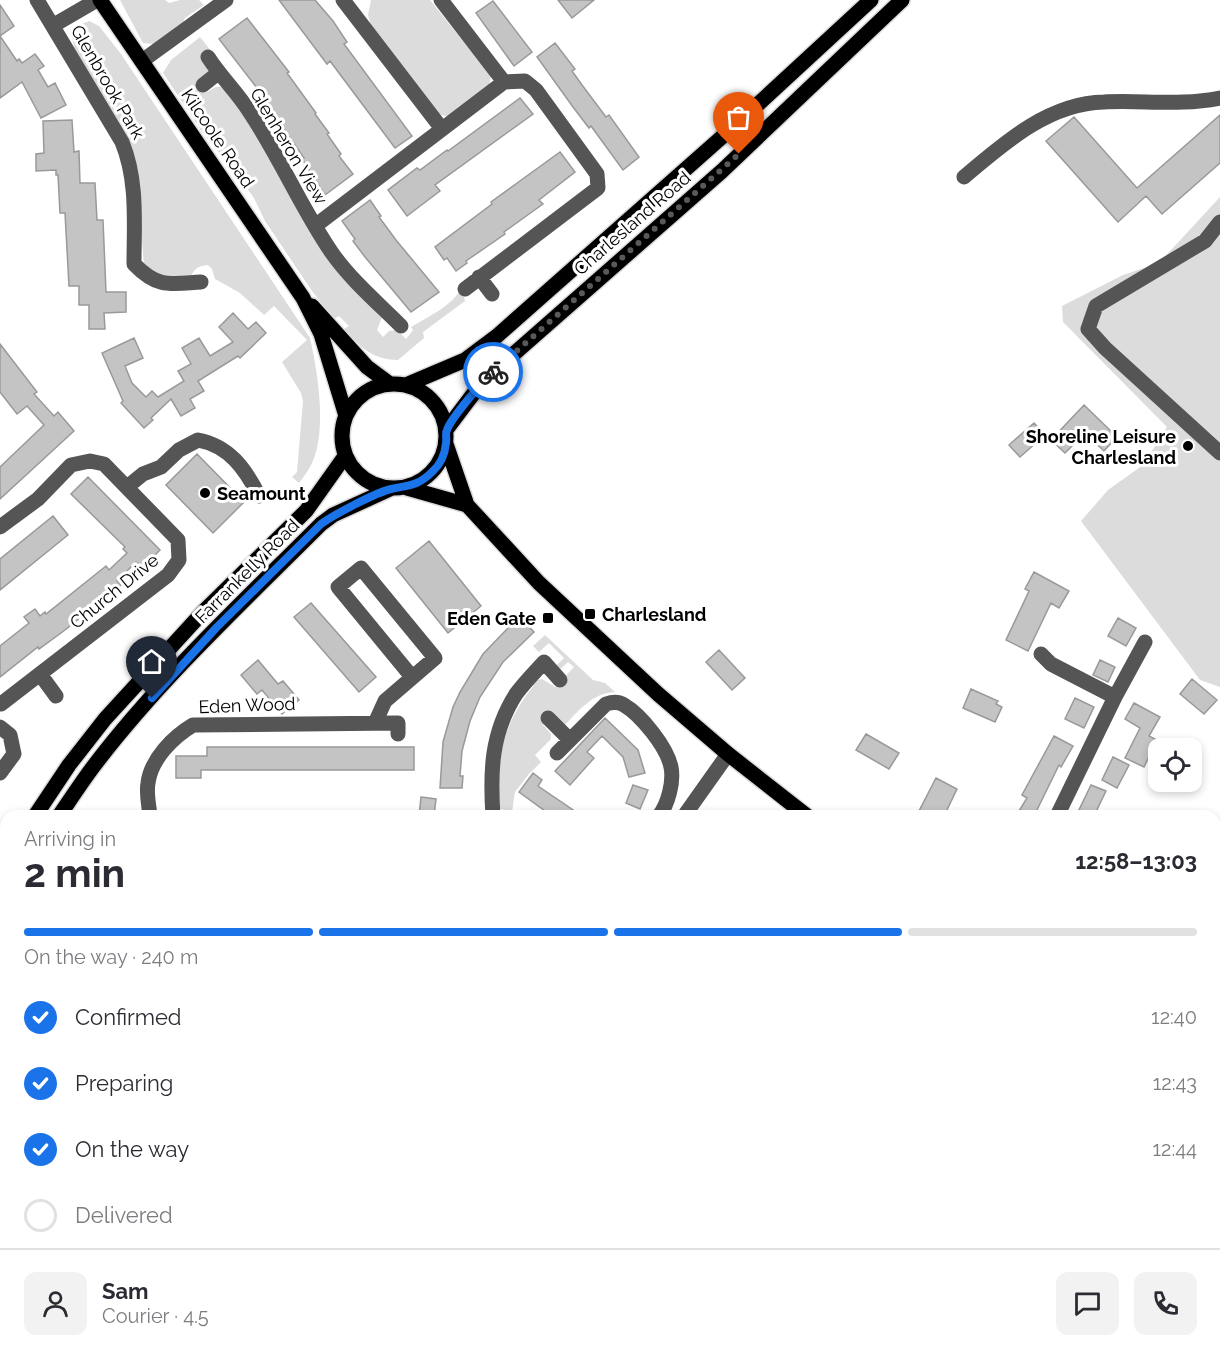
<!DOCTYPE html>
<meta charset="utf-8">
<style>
body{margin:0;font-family:Raleway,sans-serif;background:#f2f2f3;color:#2b2b33;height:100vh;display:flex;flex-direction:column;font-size:22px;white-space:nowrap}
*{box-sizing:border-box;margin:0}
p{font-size:20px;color:#7c7c81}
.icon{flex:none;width:33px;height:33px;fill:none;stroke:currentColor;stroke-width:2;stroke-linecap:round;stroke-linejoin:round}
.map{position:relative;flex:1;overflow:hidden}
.panel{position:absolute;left:0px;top:810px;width:1221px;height:558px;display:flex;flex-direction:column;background:#fff;border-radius:18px 18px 0 0;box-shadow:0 3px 9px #0003}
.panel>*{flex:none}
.buttons{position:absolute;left:1148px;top:738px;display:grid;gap:12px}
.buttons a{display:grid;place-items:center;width:54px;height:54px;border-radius:12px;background:#fff;box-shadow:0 3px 9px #0003;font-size:30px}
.pin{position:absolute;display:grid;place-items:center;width:51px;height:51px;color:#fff;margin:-62px -26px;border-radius:50% 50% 50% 0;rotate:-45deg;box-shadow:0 0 6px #0007}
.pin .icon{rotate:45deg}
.courier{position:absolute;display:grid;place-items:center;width:60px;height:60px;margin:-30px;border:4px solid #1a73e8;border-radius:50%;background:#fff;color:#222;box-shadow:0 2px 8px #0007}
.headline em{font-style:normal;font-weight:700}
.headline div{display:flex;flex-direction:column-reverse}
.headline{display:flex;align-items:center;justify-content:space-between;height:102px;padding:0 24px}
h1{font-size:39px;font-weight:700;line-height:45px}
.bar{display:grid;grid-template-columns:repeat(4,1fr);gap:9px 6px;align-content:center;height:72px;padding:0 24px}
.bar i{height:8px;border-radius:4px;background:#e1e1e2}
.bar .selected{background:#1a73e8}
.bar p{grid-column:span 4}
.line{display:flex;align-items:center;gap:15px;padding:0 24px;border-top:2px solid #e1e1e2}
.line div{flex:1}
.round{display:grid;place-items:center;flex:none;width:63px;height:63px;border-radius:12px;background:#f2f2f3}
ol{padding:0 24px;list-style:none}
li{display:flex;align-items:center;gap:18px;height:66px}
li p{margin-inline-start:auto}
li .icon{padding:6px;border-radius:50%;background:#1a73e8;color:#fff;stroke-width:4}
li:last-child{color:#7c7c81}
li i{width:33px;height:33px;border:3px solid #e1e1e2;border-radius:50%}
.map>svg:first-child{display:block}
.green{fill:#dcdcdc}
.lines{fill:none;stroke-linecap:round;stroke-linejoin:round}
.stream{stroke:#a3a3a3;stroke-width:4}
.building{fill:#c4c4c4;stroke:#999;stroke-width:1.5}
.major-casing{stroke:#dbdbdb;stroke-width:18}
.minor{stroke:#555;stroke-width:15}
.major{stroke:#000;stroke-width:15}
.done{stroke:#595959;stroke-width:6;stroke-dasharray:0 10.8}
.route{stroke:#1a73e8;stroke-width:8}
.poi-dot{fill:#000;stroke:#fff;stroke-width:2}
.labels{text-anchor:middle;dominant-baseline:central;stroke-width:6;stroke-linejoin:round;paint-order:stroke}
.street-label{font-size:18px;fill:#000;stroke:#fff}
.poi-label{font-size:18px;font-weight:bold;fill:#000;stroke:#fff;text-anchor:end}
</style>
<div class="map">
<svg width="1220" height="1368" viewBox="0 0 1220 1368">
<rect width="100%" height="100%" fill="#fff"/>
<path class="green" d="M 120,0 L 165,0 L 169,3 L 180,0 L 199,0 L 204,5 L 185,18 L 182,25 L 153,44 L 143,43 Z
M 371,0 L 430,0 L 491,76 L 489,86 L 449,117 L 438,114 L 371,26 L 368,15 Z
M 89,21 L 99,26 L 121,54 L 310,338 C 318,373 328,435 310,467 C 307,472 303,478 299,483 L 292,477 L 297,472 L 303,401 L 301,393 L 282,362 L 307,340 L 274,306 L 264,315 L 240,293 L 215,279 L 212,269 L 208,265 C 198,266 195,268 191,276 C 170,278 160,280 144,265 L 135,159 L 72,47 L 74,46 L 72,38 L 77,26 Z
M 200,37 L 212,52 L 202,59 L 209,72 L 202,84 L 207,92 L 216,87 L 225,87 L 382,317 L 377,330 L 383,337 L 389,331 L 397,330 L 406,339 L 413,330 L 411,327 C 426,318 456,304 461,287 L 465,301 L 423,332 L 424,338 L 398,360 C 371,359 362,348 344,329 L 349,326 L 339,316 L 334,319 L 312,291 L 265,221 L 254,198 L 235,171 L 204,135 L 163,73 L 171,60 Z
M 1220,197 L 1220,687 L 1200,680 L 1081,521 L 1108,490 L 1143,465 L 1167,427 L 1063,322 L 1062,306 L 1123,275 L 1159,263 Z
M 545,635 L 593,680 L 605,683 L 615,692 C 591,693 578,712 562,728 L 552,717 L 543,725 L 551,734 L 551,739 L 535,755 L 541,762 L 529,774 L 515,792 L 512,812 L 497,808 C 499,754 500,729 534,685 L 531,682 L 542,679 L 555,687 L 574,667 L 568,662 L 557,672 L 556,666 L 564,658 L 549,643 L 539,652 L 533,646 Z
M 525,1362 L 945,1362 L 949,1368 L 526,1368 Z"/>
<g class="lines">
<path class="stream" d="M 973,1362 L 978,1368"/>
</g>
<path class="building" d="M 279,0 L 315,0 L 333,21 L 347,42 L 344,44 L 412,136 L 395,148 L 330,61 L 327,64 Z
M 558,0 L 594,0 L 572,18 Z
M 493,1 L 532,52 L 514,66 L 476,13 Z
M 0,5 L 14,26 L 0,36 L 17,61 L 19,59 L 22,63 L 35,54 L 44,66 L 38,70 L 48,87 L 55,83 L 66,105 L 41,118 L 22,82 L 0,98 Z
M 247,18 L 289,72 L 287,73 L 316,113 L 315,114 L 329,133 L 327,134 L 341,154 L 339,156 L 353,174 L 325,195 L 302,159 L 304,158 L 262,98 L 264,97 L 219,39 Z
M 555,43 L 575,69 L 572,71 L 582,85 L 606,117 L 609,115 L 639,157 L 623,170 L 591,126 L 589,128 L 573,107 L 537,57 Z
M 520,98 L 533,114 L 435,185 L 440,191 L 407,216 L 388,190 L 417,168 L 420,170 L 447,150 L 448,151 Z
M 1220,115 L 1220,163 L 1162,214 L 1146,196 L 1118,222 L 1046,141 L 1074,117 L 1137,188 Z
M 72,120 L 74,152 L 79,151 L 80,183 L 95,183 L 97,220 L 103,220 L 106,292 L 126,292 L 126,312 L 104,313 L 105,329 L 89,329 L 89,305 L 79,305 L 79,286 L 69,286 L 65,213 L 60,213 L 58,175 L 56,175 L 56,170 L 36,171 L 36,154 L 44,153 L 43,121 Z
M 560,152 L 575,172 L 539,200 L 543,204 L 504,232 L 505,234 L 466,261 L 467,263 L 456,271 L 447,258 L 444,260 L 435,247 L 492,204 L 491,202 Z
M 370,200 L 381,216 L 379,217 L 396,240 L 439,292 L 411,312 L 365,257 L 353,241 L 355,239 L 342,221 Z
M 233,313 L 248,329 L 256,322 L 266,333 L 240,358 L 238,356 L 198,381 L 204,391 L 190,399 L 195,408 L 181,416 L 171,399 L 151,418 L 153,420 L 144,428 L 121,403 L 123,401 L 102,353 L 134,338 L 143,358 L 125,366 L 132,383 L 146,397 L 152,391 L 158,397 L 184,381 L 178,371 L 191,364 L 182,348 L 199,338 L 210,356 L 233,342 L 219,327 Z
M 0,344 L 37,392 L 34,394 L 54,416 L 58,412 L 74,431 L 0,499 L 0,467 L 44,425 L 27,406 L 17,414 L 0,392 Z
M 1084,405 L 1117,437 L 1104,451 L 1085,433 L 1065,453 L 1051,440 Z
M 1034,423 L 1045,435 L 1020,457 L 1009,445 Z
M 197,454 L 244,502 L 213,533 L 166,485 Z
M 88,477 L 160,550 L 142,568 L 136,562 L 117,581 L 121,585 L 65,630 L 39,649 L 38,647 L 0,677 L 0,646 L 29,623 L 24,617 L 35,609 L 40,616 L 45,612 L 46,614 L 106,566 L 109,570 L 127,553 L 123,549 L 125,547 L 71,494 Z
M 53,516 L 68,535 L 0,590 L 0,559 Z
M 429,541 L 481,606 L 448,633 L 396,568 Z
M 1034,572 L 1069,591 L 1059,608 L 1051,603 L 1028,651 L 1006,640 L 1029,591 L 1025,589 Z
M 311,603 L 376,677 L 359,692 L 294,617 Z
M 521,618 L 534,632 L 503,662 L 480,697 L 470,721 L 462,751 L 460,776 L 463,776 L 462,788 L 440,788 L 443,742 L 453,707 L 460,692 L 483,654 L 507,629 Z
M 1118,618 L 1136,628 L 1126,646 L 1108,636 Z
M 719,650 L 745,678 L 732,690 L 706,662 Z
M 258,660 L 278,684 L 283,681 L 299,700 L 282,714 L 262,690 L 257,694 L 241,675 Z
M 1100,660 L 1115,667 L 1108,682 L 1093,675 Z
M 1192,679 L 1217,700 L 1204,714 L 1180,694 Z
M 971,689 L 998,701 L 996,704 L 1002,707 L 995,722 L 963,708 Z
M 1075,698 L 1094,707 L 1084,728 L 1065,719 Z
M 1134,703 L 1160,717 L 1149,736 L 1157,740 L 1144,767 L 1125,758 L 1140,728 L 1125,719 Z
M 605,718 L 638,750 L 645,773 L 629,777 L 623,757 L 602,736 L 587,752 L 594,758 L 570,785 L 555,771 Z
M 866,734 L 899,753 L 889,769 L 856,750 Z
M 1054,736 L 1073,746 L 1061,767 L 1059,765 L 1034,816 L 1016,816 L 1027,798 L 1022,795 Z
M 207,747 L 414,747 L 414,770 L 201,770 L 201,778 L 176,778 L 176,756 L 207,756 Z
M 1113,757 L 1129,765 L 1117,788 L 1102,780 Z
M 533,773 L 542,780 L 538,786 L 582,816 L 552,816 L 519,792 Z
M 936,778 L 957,789 L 944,816 L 924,816 L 918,813 Z
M 633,785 L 648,790 L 640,809 L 626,803 Z
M 1091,785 L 1106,791 L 1094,816 L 1076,816 Z
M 421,797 L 436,799 L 434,816 L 419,816 Z"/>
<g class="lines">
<g class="major-casing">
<path id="major" d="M 100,0 L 303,298 L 321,334 L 346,416
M 312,306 L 367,367 L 390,384
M342 436a52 52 0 1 1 104 0a52 52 0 1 1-104 0Z
M 406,385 L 465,360 L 497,336 L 731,129 L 871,0
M 446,430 L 483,381 L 722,171 L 902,0
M 446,444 L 467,505 L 539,583 L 658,694 L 728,754 L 807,816
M 407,488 L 467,505
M 35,816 L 69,765 L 105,719 L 203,612 L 306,511 L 345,456
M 59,816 C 70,800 81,783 93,767 C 159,680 244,601 321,524 L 333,515 L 390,489
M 0,877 L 6,866
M 0,926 L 6,914
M 1215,1019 L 1220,1021"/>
</g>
<path class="minor" d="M 37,0 L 122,142 C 138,181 134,223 134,264 C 158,289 171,284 201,282
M 343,0 L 442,129
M 441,0 L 504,82
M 54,25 L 97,0
M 208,57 C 220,76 237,92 249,111 C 280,157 301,208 332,253 C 351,280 378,303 401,326
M 142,61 L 226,0
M 203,85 L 218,73
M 964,177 C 1004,143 1049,103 1104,102 C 1143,100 1181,106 1220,98
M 1220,222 L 1205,241 L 1096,306 L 1088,329 L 1105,348 L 1220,453
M 315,226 L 504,82 L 525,81 L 536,90 L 597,174 L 598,188 L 465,289
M 479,277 L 492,294
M 127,487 L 143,474 L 161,467 L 179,450 L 198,440 C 229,446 245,468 259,496
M 0,527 L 38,499 L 71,465 L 90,461 L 104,464 L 178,540 L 179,560 L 168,575 L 1,704
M 1041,654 L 1051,664 L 1115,697
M 40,674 L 56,696
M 548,718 L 570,740
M 375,723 L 385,701 L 435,658 L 361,568 L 338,587 L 412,677
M 0,727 L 10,735 L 14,754 L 0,773
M 557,753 L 606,704 C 612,702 618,701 624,705 C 641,715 667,747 671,767 C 674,782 668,804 659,816
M 150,816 C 149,805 146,794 148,783 C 151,759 173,737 193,725 L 398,723 L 398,734
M 493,816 C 490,772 491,733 516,694 C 524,683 535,672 544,662 L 560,680
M 684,816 L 728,754
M 1057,816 L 1115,697 L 1145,642
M 0,850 L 6,851
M 1215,885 L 1220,876
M 312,1368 L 315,1362"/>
<use href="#major" class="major"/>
</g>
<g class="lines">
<path class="done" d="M 493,372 L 739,154"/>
<path class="route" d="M 152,698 L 216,628 L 321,524 C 335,514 375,493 391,489 C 409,485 418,486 432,472 C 440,465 445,454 446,443 C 447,439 445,433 447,430 C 451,418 483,381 493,372"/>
</g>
<g class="poi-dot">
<circle cx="1188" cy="446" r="6"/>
<circle cx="205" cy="493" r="6"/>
<rect x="584" y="608" width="12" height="12" rx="3"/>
<rect x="542" y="612" width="12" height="12" rx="3"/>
</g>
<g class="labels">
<g class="street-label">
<text transform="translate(108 82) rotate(60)">Glenbrook Park</text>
<text transform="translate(218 138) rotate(56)">Kilcoole Road</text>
<text transform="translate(289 146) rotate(59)">Glenheron View</text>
<text transform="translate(632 223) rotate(-41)">Charlesland Road</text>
<text transform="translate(247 571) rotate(-45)">Farrankelly Road</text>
<text transform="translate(114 591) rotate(-39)">Church Drive</text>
<text transform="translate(247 705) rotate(-2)">Eden Wood</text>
</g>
<g class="poi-label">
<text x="1176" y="436">Shoreline Leisure<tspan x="1176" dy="21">Charlesland</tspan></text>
<text x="217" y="493" text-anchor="start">Seamount</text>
<text x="602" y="614" text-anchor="start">Charlesland</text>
<text x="536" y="618">Eden Gate</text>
</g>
</g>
</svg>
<div class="buttons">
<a><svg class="icon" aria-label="locate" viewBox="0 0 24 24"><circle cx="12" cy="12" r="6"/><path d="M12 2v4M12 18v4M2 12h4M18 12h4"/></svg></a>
</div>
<div class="pin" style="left:739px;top:154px;background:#ea580c"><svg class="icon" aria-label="bag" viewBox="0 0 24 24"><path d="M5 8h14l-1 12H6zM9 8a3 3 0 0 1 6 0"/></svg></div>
<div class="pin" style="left:152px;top:698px;background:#1f2937"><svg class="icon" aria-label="home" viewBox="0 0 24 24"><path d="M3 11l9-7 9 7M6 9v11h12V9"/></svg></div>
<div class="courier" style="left:493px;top:372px"><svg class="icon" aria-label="bike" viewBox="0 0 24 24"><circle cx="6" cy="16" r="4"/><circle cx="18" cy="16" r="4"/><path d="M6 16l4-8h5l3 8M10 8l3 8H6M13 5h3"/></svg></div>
<section class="panel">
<div class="headline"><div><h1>2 min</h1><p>Arriving in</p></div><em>12:58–13:03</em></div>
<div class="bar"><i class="selected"></i><i class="selected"></i><i class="selected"></i><i></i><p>On the way · 240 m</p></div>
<ol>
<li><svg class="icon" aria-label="check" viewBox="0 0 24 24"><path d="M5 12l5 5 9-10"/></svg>Confirmed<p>12:40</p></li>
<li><svg class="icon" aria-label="check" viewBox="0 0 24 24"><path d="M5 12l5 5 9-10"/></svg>Preparing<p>12:43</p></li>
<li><svg class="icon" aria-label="check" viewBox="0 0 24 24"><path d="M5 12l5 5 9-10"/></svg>On the way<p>12:44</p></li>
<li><i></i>Delivered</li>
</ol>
<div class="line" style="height:108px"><a class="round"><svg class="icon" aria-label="person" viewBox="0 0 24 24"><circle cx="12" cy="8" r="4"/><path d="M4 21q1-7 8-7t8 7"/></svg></a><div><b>Sam</b><p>Courier · 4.5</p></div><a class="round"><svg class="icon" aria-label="chat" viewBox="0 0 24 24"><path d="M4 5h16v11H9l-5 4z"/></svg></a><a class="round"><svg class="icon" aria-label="phone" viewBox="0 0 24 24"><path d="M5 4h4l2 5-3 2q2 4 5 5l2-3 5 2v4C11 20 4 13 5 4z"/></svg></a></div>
</section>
</div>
